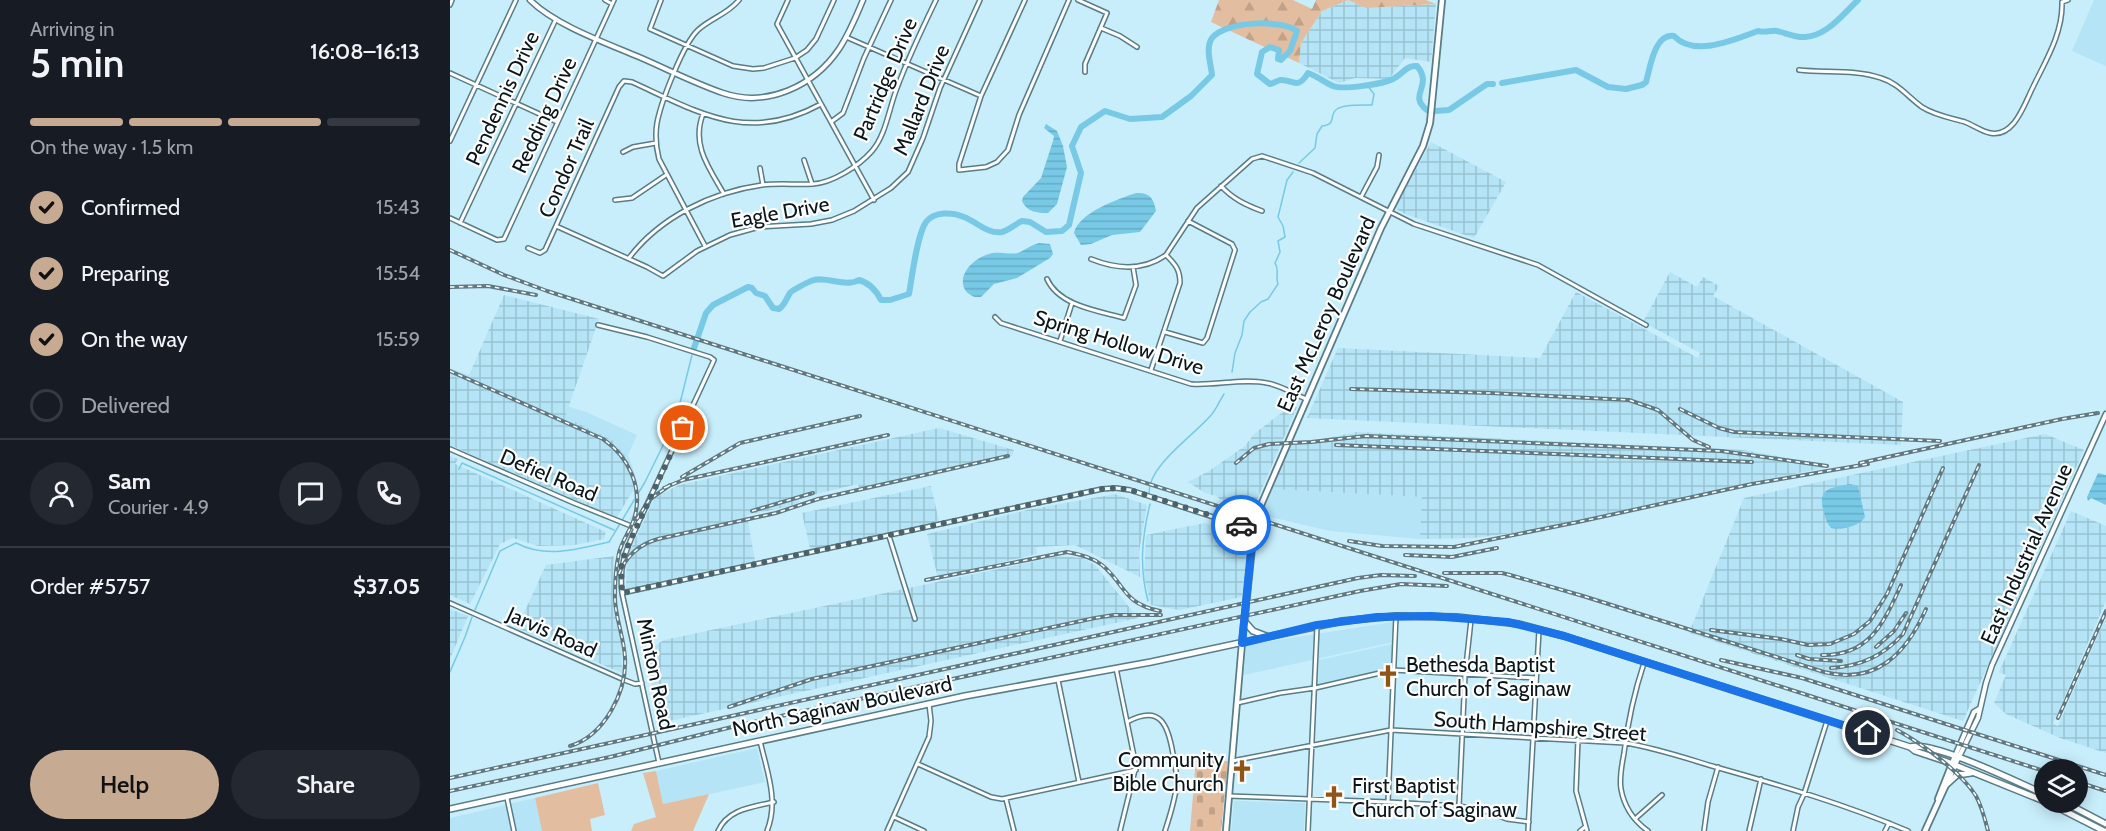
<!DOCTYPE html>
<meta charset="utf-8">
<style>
body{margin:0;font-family:Cabin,sans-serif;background:#242831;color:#f1f3f6;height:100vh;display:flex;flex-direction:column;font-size:22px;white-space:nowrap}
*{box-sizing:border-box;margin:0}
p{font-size:20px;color:#9ea1a6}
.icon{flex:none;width:33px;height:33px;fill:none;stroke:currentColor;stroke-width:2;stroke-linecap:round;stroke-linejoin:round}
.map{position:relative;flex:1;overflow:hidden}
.sheet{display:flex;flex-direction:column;background:#171b24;width:450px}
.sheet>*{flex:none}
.fabs{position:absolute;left:1584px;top:759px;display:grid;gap:12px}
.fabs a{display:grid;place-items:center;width:54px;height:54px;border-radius:50%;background:#171b24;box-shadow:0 3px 15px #0003;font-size:30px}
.pin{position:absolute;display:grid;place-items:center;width:51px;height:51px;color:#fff;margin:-26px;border:3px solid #fff;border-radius:50%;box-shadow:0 2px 6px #0007}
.courier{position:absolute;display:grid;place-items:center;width:60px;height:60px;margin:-30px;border:4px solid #1a73e8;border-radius:50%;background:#fff;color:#222;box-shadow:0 2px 8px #0007}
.overview em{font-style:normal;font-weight:600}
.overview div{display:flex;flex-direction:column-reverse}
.overview{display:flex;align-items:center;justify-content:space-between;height:102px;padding:0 30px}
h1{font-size:39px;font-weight:600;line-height:45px}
.bar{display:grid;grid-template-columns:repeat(4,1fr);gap:9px 6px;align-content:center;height:72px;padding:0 30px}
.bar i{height:8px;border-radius:4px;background:#363941}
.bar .active{background:#c6ab92}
.bar p{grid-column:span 4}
.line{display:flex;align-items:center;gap:15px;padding:0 30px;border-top:2px solid #363941}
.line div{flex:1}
.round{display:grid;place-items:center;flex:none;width:63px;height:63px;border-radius:32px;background:#242831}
ol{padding:0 30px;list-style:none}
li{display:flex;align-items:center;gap:18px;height:66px}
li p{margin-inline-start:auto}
li .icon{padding:6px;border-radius:50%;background:#c6ab92;color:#111;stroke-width:4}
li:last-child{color:#9ea1a6}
li i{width:33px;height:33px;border:3px solid #363941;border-radius:50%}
.primary-button{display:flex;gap:12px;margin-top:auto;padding:12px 30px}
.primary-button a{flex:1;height:69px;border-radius:36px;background:#c6ab92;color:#111;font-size:24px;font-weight:600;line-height:69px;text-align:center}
.primary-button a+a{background:#242831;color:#f1f3f6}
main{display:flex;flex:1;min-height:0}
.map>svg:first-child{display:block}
.built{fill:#b4e4f5}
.industrial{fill:url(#industrial-grid)}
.grass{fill:#e2bda0}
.forest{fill:url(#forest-firs)}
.cemetery{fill:url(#cemetery-stones)}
.water{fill:url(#water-rules)}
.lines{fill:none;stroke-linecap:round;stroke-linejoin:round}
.stream{stroke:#77c9e6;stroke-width:1.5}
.river{stroke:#77c9e6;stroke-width:6}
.minor-casing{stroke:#587c88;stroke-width:6}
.tertiary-casing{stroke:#587c88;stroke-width:7}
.secondary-casing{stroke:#587c88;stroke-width:8}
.primary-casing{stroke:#587c88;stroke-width:8}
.minor{stroke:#fff;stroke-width:3}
.tertiary{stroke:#fff;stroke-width:4}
.secondary{stroke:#fff;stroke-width:4.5}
.primary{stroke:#fff;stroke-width:5}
.rail-casing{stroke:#5f7881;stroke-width:4}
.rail{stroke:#fff;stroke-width:1.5;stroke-dasharray:4.5;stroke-linecap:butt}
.done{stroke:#4c626a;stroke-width:6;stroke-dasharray:0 10.8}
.route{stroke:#1a73e8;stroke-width:8}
.labels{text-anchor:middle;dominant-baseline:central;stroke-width:4.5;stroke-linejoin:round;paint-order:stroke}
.street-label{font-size:21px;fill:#09171c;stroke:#fff}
.poi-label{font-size:21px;fill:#09171c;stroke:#fff;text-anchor:start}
</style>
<main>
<section class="sheet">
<div class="overview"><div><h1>5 min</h1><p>Arriving in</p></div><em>16:08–16:13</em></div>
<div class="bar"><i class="active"></i><i class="active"></i><i class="active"></i><i></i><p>On the way · 1.5 km</p></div>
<ol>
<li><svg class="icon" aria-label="check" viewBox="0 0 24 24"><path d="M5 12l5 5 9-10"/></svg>Confirmed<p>15:43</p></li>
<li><svg class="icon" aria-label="check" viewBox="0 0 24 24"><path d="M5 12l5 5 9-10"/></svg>Preparing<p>15:54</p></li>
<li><svg class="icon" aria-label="check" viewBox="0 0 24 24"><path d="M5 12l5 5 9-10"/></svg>On the way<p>15:59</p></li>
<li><i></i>Delivered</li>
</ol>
<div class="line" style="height:108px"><a class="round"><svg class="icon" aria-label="person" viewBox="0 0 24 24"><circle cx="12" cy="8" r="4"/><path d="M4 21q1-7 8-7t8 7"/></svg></a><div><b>Sam</b><p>Courier · 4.9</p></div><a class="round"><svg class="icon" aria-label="chat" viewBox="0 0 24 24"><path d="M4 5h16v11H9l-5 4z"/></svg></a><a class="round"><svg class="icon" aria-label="phone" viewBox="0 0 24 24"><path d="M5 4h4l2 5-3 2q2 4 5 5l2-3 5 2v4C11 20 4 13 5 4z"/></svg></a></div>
<div class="line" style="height:78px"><div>Order #5757</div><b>$37.05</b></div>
<div class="primary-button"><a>Help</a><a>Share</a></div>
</section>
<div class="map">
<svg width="1656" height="831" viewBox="0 0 1656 831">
<defs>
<pattern id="industrial-grid" width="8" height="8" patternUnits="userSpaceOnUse" patternTransform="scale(1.5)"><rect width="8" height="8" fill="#b4e4f5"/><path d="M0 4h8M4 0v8" fill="none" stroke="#99c3d1"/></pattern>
<pattern id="forest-firs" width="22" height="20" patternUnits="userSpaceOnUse" patternTransform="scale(1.5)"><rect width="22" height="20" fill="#e2bda0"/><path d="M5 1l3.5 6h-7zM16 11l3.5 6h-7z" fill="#c1a289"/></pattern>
<pattern id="cemetery-stones" width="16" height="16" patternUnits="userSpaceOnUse" patternTransform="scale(1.5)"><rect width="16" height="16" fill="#e2bda0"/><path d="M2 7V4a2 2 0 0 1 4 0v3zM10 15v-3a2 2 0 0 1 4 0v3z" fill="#c1a289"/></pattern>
<pattern id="water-rules" width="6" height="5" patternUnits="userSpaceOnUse" patternTransform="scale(1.5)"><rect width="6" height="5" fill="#77c9e6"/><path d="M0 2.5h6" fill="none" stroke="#66acc5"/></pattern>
</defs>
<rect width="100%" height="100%" fill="#c8eefc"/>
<path class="built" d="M 1644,0 L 1656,0 L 1656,66 L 1622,51 Z
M 0,368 L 47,385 L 136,412 L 187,435 L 178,455 L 185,474 L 190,498 L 188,511 L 192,512 L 186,523 L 179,520 L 184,512 L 184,495 L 181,479 L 0,374 Z
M 822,489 L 973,497 L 970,539 L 880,531 L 811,515 Z
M 943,622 L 943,642 L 794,675 L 796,645 Z
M 943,644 L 941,668 L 868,685 L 869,660 Z
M 307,748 L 315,782 L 213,804 L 206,771 Z
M 85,798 L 92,831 L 0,831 L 0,818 Z
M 784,801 L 855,803 L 854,831 L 781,831 Z"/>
<path class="industrial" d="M 898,0 L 916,8 L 986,4 L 981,62 L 955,58 L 939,79 L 905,78 L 889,83 L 849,63 L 851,43 L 872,11 Z
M 981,142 L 1056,182 L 1024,238 L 955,214 L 945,208 Z
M 1220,272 L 1247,287 L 1253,277 L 1269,286 L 1263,296 L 1453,402 L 1451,445 L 857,418 L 888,348 L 1090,358 L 1126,292 L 1248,358 L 1250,353 L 1193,322 Z
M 54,295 L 149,319 L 115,417 L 162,440 L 177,458 L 187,484 L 167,517 L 127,501 L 0,445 L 0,374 L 16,382 Z
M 847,407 L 804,507 L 773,501 L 766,496 L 755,493 L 738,482 L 759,471 L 782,455 L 795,446 L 804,434 L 827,416 L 840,408 Z
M 489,428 L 564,450 L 562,456 L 410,491 L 408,484 L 349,498 L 349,502 L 341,506 L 297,515 L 305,561 L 176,589 L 177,557 L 204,499 L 217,491 L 229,485 Z
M 907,432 L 1293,450 L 1372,464 L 1373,468 L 1071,532 L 1023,538 L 970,539 L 972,497 L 822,489 L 841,445 Z
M 1595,434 L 1634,450 L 1513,721 L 1239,633 L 1294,498 Z
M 0,456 L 8,459 L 5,464 L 156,532 L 154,539 L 125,545 L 88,546 L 63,538 L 50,544 L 20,604 L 0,595 Z
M 481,486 L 489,521 L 360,549 L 352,513 Z
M 665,494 L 697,505 L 689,552 L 690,577 L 625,545 L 586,547 L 587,554 L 488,578 L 477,534 L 577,510 Z
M 1621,511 L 1656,526 L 1656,601 L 1603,724 L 1608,726 L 1656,617 L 1656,753 L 1610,738 L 1556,714 L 1544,703 L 1556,675 L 1549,672 Z
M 754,523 L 799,536 L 792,597 L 729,610 L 701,605 L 694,576 L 696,535 Z
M 164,556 L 163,596 L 171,640 L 172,673 L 67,628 L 96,565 Z
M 609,556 L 633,558 L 645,565 L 688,618 L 210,723 L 195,652 L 214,640 Z
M 0,609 L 18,616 L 0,659 Z"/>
<path class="grass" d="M 206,771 L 213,804 L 259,794 L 243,831 L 181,831 L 184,824 L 206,817 L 193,773 Z
M 148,783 L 155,815 L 140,819 L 142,831 L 92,831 L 85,798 Z"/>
<path class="forest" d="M 769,0 L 843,0 L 862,9 L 866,0 L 976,0 L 986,4 L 916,8 L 898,0 L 872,11 L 851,43 L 849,63 L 761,22 Z"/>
<path class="cemetery" d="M 746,759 L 778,761 L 771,831 L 740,831 Z"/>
<path class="water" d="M 596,124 L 607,131 L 613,146 L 617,167 L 607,204 L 598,213 C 587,213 577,212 572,201 L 573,197 L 591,178 L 603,141 L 604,136 L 594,128 Z
M 686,193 C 700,192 704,199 706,211 L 690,232 L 662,235 L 641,244 L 631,245 L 624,233 C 628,213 668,199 686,193 Z
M 589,243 L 600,244 L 603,254 L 600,258 L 567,278 L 544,284 L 531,297 L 525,297 C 519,295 514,291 513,284 C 511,270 527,257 539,254 C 549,251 558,255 568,253 C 575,250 581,245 589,243 Z
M 1648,473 L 1656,475 L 1656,505 L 1641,498 L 1638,501 L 1637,497 Z
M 1400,484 L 1408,486 L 1415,517 C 1409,527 1391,530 1381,528 C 1376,522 1375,516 1373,509 C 1368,487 1382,488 1400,484 Z"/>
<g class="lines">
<path class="stream" d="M 849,163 L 865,148 L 867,134 L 872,126 C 888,124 878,115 887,109 C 893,104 913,105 922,105 L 924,94 L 917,85
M 782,372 L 785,353 L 792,335 L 794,321 L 800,312 L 811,302 L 818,299 L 828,284 C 825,276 830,270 825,263 L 830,252 L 828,241 L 835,237 L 833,226 L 828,217 L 837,180 L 843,172
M 9,469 L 12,463 L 164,530
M 699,493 C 698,465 746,434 762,414 C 767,408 770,400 774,394
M 698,601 C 689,567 692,537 700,504
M 25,610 L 50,551 L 66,543 C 97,559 127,549 159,542 L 195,482 L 226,419 L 242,355
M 0,672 L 15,637 L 22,617"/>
<path class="river" d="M 1052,83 L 1126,70 L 1158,87 L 1176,89 L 1192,85 L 1196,82 C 1200,69 1204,33 1224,36 C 1244,58 1286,39 1308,31 C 1315,33 1321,30 1327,31 C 1336,33 1346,38 1355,37 C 1377,36 1393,14 1408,0
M 985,111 L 999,110 L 1037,84 L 1043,84
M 244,348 L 256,313 L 263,305 L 298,287 L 302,288 L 306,293 L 315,296 L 323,308 L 329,309 C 335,305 336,299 340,293 C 341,291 358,282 361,281 C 374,275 396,288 409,280 C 420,283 426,290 431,300 L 440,300 L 459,294 C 462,277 467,235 476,222 C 484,211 503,212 514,217 C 527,222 537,234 552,232 C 560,230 565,224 572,221 L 580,222 L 596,232 L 612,231 L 619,225 L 631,173 L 622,146 L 631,127 L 655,111 L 680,119 L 712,117 L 741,96 L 762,75 C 761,64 755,48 762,38 C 775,21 831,19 847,31 L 840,51 L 831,60 L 828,59 L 829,50 L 820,47 L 812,52 L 807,74 L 820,84 C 824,83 827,81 830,80 C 843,79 847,91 858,73 C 867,76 874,82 883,86 C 893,90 933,84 943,79 C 952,75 956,65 967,66 C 984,86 957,95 977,110"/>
<g class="minor-casing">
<path id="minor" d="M 155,0 L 162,4
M 211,0 L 200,29 L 283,66 L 303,69 L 314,68 L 345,58 L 357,50 L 366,39 L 384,0
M 338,0 L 327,24 L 424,200
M 575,0 L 531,96 L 509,164 L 509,170 L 536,167 L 547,162 L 558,150 L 569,115 L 619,0
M 628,0 L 657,13 L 635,64 L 635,72
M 0,5 L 2,0
M 651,28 L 670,36 L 687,47
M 396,37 L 531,96
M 1349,70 C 1376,73 1405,69 1431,78 C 1448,83 1458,97 1472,107 C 1484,115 1501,118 1515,122 C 1523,125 1531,131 1540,133 C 1564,138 1574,105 1583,87 C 1596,60 1613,33 1612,2 L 1618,0
M 0,73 L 107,122
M 253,114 C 241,145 259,168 274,194
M 381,122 L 393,113 L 414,58 L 441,0
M 0,141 L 66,0
M 173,152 L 183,147 L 206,143
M 354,160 L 362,184
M 310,168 L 313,185
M 771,186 C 783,199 796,205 812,211
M 911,197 L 927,167 L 929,155
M 165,200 L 182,198 L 216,175
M 0,218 L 47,240 L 54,239 L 164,0
M 10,223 L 106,19
M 106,226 L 197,267 L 213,276 L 247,251 L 280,235 L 309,227 L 361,224 L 382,220 L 404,211 L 441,188 L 458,172 L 473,138 L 490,88 L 530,0
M 255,246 L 209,159 C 206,147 205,135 207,123 C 211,102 233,44 248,30 C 261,18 278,14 289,0
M 78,248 L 90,253 L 95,250 L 169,87 L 174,81 L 182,82 C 250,113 298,144 371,104
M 179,258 C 210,217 262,192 312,185 C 329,183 346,185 363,184 C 382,183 409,166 422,151 C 436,135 439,108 447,88 C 458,58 472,29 486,0
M 641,259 C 666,269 693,271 716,255 L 747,208 L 802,159 L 812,156 L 863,173 L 964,224 L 1088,265 L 1196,325
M 597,279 C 609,306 649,311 674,318 L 686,285 L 683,267
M 545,317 L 551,323 L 741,384 C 766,386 791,378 817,383 C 830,385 844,394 856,399
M 148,325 L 197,337 L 260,357 L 264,360 L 186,528 C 175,552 169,566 172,593 L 209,763
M 715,332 L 753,343 L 757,338 L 785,250 L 782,244 L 738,221
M 610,341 L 622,303
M 701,370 L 730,283 C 730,270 726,265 716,255
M 0,449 L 124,503 L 186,528
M 439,536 L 465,619
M 172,593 L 652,489 L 666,488 L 680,490 L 803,530
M 0,603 L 172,679 L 185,684 L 192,683
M 1194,663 C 1184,693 1178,721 1174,753 C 1172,765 1169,777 1171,789 C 1174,806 1184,821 1198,831
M 666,668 L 686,766 L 670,831
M 608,680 L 629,782
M 787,703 L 830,693 L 865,688 L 943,670 L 1086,678
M 677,722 C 710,704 718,724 723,754 C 724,763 727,772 727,781 C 726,798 720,815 715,831
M 1128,739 L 1126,791 L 1137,831
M 310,741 C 317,771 329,801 317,831
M 782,761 L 941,730 L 1175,743 C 1207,748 1238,759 1269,768 C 1333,786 1397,805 1458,831
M 468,764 L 541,797 L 552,799 L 686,770
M 779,796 L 938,802 L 1009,806 L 1035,811 L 1057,819 L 1079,822
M 57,798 L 64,831
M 556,799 L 564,831
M 938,802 L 946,616
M 1009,806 L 1015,675 L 1021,620
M 444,817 L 474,831
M 1185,819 L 1212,795
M 268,831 C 278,809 302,807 324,802
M 437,831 L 479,737 L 481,721 L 479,704
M 858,831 L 867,627
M 1078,831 L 1089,630
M 1130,831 L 1135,827
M 1254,831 L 1258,802 L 1268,767
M 1299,831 L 1311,779
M 1343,831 L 1348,807 L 1354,794 L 1377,721
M 1435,831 L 1439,823"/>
</g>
<g class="tertiary-casing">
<path id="tertiary" d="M 80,0 C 105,25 156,43 189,57 C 217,69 244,83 273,93 C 317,108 364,86 389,49 C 399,34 406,17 413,0
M 1505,756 L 1524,712 L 1529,709
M 1505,765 L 1528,718 L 1536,683 L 1542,665 L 1656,414"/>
</g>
<g class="secondary-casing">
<path id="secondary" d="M 1488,799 L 1505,756
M 776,831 L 792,643 L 805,519 L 931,228 L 973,146 L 980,123 L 992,0
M 1475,831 L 1505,765"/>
</g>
<g class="primary-casing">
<path id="primary" d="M 795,622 L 803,631 L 816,636
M 1460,747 C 1482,740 1569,783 1594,794
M 1496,785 L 1507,775 L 1521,773
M 1597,802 L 1654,831
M 1614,802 L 1656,824
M 0,809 L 515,696 L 701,662 L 892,621 L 946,616 L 1007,617 L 1069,624 L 1114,636 L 1460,747 L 1465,751 L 1495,761 L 1594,801"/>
</g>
<use href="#minor" class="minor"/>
<use href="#tertiary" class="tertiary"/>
<use href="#secondary" class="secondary"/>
<use href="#primary" class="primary"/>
<g class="rail-casing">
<path id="rail" d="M 0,250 L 54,275 L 97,291 L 1594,771
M 0,287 L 38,286 L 86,295
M 0,371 L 153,439 C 178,456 194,488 184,519 C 180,531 172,541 169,553 C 166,566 165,580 165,594 C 164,615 174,636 175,658 C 177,692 154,736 120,746
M 901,389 L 1040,393 L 1179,400 L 1208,410 L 1243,440 L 1259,447
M 1230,409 L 1269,428 L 1284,432 L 1490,441
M 886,445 L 1302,462
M 786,463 L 804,448 L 819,444 L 861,442 L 916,436 L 1271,451 L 1377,466
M 1410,463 L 1612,419 L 1648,413
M 232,477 L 290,443 L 410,416
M 214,488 L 233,480 L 438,435
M 302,511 L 363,493
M 187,519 L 199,500 L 220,485
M 899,541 L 932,546 L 1004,547 L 1128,522 L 1302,484 L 1418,464
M 955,555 L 1002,557 L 1047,548
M 994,573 L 1052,573 L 1060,575 L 1133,596 L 1374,672 C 1426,685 1456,654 1476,609
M 169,574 C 176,556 190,544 208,539 L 326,513 L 368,499 L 558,456
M 476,580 L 617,552 C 629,554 642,557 652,565 C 676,585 672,603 710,611
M 1261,630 L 1331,639 L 1358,645 L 1380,644 L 1404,634 L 1420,621 L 1437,594 L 1493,468
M 1426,647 L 1444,631 L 1456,613
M 1347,655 L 1359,659 L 1391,661
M 1372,655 C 1420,656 1434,622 1451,585
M 1271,660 L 1352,678 L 1656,775
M 1381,668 C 1411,666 1433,656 1453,634 L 1529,465
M 279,707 L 362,679 L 645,618 L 664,615 L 711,615
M 1608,718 L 1656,611
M 1447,730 C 1471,743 1511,772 1526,796 C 1532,807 1535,819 1538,831
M 0,778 L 908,578 L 931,575 L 965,576
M 1628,782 L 1656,791
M 0,791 L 160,757 L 294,724 L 910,591 L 951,584 L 997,586"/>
</g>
<use href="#rail" class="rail"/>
</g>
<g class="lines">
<path class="done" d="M 233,428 L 175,552 L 171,568 L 172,593 L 652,489 L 666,488 L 680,490 L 791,525"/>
<path class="route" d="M 791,525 L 803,530 L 792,643 L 867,625 L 927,617 L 981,616 L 1058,622 L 1114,636 L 1418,733"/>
</g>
<defs>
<g id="church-bare" transform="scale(1.8)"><path d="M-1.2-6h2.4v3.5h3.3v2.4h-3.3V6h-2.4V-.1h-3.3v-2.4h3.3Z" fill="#915417" stroke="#fff" stroke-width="2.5" paint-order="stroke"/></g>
</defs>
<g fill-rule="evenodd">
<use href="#church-bare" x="938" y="676"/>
<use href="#church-bare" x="792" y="771"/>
<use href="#church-bare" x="884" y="797"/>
</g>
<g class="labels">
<g class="street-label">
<text transform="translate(435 79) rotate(-67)">Partridge Drive</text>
<text transform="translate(52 98) rotate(-65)">Pendennis Drive</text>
<text transform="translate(471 100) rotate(-68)">Mallard Drive</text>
<text transform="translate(94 115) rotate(-65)">Redding Drive</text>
<text transform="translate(116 168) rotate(-66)">Condor Trail</text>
<text transform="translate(330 212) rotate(-10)">Eagle Drive</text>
<text transform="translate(876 314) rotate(-66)">East McLeroy Boulevard</text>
<text transform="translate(669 342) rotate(17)">Spring Hollow Drive</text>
<text transform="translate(99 475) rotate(23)">Defiel Road</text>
<text transform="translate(1576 554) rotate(-66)">East Industrial Avenue</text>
<text transform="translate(102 632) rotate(24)">Jarvis Road</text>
<text transform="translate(206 674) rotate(78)">Minton Road</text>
<text transform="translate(392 706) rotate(-12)">North Saginaw Boulevard</text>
<text transform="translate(1090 726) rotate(4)">South Hampshire Street</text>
</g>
<g class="poi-label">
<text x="956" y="664">Bethesda Baptist<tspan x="956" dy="24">Church of Saginaw</tspan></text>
<text x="774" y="759" text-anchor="end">Community<tspan x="774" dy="24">Bible Church</tspan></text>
<text x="902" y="785">First Baptist<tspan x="902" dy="24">Church of Saginaw</tspan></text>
</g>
</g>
</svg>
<div class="fabs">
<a><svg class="icon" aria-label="layers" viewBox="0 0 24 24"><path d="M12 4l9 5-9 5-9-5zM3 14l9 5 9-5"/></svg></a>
</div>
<div class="pin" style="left:233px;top:428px;background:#ea580c"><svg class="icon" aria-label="bag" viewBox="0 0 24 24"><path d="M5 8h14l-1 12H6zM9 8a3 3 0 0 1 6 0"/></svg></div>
<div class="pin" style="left:1418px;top:733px;background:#1f2937"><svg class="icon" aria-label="home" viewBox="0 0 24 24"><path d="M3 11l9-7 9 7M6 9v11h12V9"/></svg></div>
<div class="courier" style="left:791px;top:525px"><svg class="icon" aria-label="car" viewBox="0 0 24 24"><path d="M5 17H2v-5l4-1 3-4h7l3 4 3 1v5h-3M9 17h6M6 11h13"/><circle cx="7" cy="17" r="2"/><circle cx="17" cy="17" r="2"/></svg></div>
</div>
</main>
